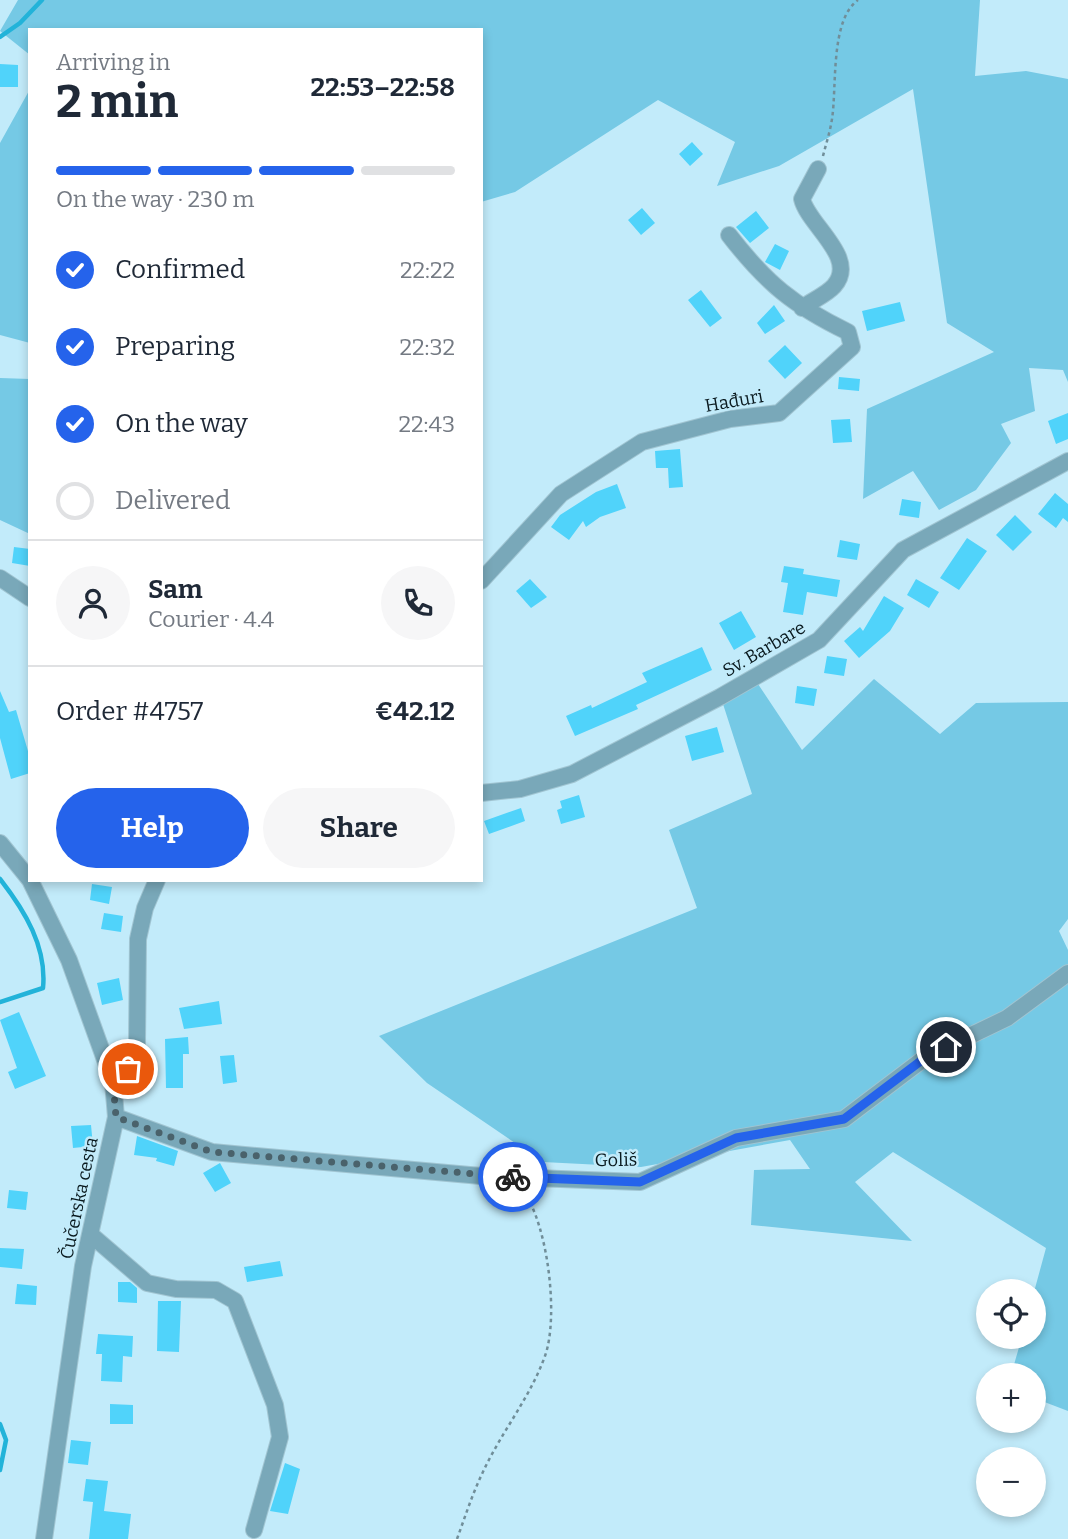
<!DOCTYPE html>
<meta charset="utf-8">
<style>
body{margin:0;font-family:Bitter,serif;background:#f6f6f7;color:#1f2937;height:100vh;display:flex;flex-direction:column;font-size:26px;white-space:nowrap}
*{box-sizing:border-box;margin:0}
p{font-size:23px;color:#747a83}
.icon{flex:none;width:38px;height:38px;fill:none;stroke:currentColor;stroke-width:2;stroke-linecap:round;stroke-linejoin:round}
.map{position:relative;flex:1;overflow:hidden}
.drawer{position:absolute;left:28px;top:28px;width:455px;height:854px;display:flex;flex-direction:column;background:#fff;border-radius:0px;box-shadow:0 4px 10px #0003}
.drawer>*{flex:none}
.buttons{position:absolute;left:976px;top:1279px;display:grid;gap:14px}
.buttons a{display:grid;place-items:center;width:70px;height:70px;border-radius:50%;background:#fff;box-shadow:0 4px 10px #0003;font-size:35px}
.pin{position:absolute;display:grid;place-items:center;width:60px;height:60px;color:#fff;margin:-30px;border:4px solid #fff;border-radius:50%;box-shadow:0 2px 7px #0007}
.courier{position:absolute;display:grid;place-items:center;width:70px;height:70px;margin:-35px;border:5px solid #2563eb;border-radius:50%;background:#fff;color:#222;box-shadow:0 2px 9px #0007}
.head em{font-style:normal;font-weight:700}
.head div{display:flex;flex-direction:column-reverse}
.head{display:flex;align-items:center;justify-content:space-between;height:119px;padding:0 28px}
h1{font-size:46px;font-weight:700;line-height:52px}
.bar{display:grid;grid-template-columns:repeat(4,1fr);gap:10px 7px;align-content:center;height:84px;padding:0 28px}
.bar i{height:9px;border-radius:5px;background:#e0e1e3}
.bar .current{background:#2563eb}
.bar p{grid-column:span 4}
.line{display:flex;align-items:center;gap:18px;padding:0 28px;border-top:2px solid #e0e1e3}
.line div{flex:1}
.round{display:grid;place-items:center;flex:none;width:74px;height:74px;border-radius:37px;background:#f6f6f7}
ol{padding:0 28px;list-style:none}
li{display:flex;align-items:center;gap:21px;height:77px}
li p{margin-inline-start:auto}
li .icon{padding:7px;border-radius:50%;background:#2563eb;color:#fff;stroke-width:4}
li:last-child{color:#747a83}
li i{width:38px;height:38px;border:4px solid #e0e1e3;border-radius:50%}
.action{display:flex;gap:14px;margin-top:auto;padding:14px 28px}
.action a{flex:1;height:80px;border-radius:42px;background:#2563eb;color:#fff;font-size:28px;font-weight:700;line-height:80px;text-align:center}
.action a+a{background:#f6f6f7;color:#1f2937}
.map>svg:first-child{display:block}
.green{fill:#75c9e5}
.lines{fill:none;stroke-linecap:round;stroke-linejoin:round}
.stream{stroke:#22b3d9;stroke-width:4.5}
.building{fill:#50d3fa}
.minor-casing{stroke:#a1c5d2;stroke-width:18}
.path{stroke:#708e99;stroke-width:2.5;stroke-dasharray:3.5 3.5;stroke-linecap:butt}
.minor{stroke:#79a8b9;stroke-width:16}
.done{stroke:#4a626b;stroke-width:7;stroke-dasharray:0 12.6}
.route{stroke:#2563eb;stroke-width:9}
.labels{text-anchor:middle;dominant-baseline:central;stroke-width:5;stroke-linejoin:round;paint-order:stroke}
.street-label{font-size:18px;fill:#09191e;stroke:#c2ebfa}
</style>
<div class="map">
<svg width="1068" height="1539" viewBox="0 0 1068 1539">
<rect width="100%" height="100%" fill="#c2ebfa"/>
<path class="green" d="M 18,0 L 980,0 L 975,76 L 1026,71 L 1068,79 L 1068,382 L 1063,370 L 1029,368 L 1035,411 L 1001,424 L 1011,443 L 976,490 L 939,510 L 913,471 L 863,499 L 867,409 L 994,352 L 947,323 L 913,89 L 779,166 L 717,186 L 735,142 L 658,100 L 515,192 L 481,202 L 481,30 L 30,30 L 30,55 L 0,31 Z
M 30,89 L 30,343 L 0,335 L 0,143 Z
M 0,378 L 30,379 L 30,534 L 0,520 Z
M 874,679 L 940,734 L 976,703 L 1068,702 L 1068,919 L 1059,931 L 1068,950 L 1068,1411 L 1034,1398 L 1034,1376 L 1011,1375 L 1022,1337 L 1034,1337 L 1034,1292 L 1046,1248 L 893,1152 L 855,1182 L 912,1241 L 751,1225 L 754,1170 L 810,1169 L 790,1140 L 641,1167 L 543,1162 L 427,1083 L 379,1036 L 697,908 L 669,830 L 752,794 L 723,704 L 758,684 L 802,750 Z"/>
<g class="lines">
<path class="stream" d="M 0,37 L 20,23 L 42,0
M 0,879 C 25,911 47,947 43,988 L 0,1002
M 0,1424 L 6,1440 L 0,1470"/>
</g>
<path class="building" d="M 0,64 L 18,65 L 18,87 L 0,87 Z
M 692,142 L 703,154 L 690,166 L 679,154 Z
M 642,208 L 655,223 L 641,235 L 628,220 Z
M 756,211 L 769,228 L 750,243 L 736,227 Z
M 775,244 L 789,251 L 780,270 L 765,262 Z
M 701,290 L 722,318 L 710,327 L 688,300 Z
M 900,302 L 905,321 L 867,331 L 862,311 Z
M 774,305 L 785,321 L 765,334 L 757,323 Z
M 785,345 L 802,363 L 785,379 L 768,361 Z
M 839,377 L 860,379 L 859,391 L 838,389 Z
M 1068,413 L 1068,439 L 1056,444 L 1048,421 Z
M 850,419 L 852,442 L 833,443 L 831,420 Z
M 680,449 L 683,487 L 669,488 L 668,468 L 656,468 L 655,451 Z
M 617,484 L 626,508 L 600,517 L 586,527 L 583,521 L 569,540 L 551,527 L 560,515 L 596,492 Z
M 1055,493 L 1068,504 L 1068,522 L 1063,518 L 1056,528 L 1038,514 Z
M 902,499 L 921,502 L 919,518 L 899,515 Z
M 1015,515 L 1032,532 L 1013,551 L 996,535 Z
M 967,538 L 987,551 L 959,590 L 940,578 Z
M 840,540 L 860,544 L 857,560 L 837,557 Z
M 14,547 L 30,549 L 30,566 L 12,563 Z
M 784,566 L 804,569 L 803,574 L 840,580 L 837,597 L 807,592 L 803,615 L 783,612 L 788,583 L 781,582 Z
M 530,579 L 547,597 L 531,608 L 516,591 Z
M 916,579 L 939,592 L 929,608 L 907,595 Z
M 884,596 L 904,608 L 890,631 L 859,658 L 844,641 L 860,627 L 863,631 Z
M 741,611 L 756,637 L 734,650 L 719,623 Z
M 702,647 L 712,670 L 636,705 L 638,709 L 575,736 L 566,716 L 591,705 L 592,708 L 647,682 L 642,673 Z
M 827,656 L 847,659 L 844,676 L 824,673 Z
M 797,686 L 817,689 L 814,706 L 795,703 Z
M 0,691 L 9,712 L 16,710 L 30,758 L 30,773 L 11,779 L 0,738 Z
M 717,727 L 724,752 L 692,761 L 685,736 Z
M 579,795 L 585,817 L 561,824 L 557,810 L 562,808 L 560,801 Z
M 521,808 L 525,821 L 489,834 L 484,821 Z
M 92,884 L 112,887 L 109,904 L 90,900 Z
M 104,913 L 123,916 L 121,932 L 101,929 Z
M 119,978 L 123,1000 L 102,1005 L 97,983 Z
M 219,1001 L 222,1024 L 184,1029 L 179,1008 Z
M 19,1012 L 46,1076 L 15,1089 L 8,1072 L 17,1068 L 0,1020 Z
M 188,1037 L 189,1054 L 183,1054 L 183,1088 L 166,1088 L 165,1039 Z
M 234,1055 L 237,1082 L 223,1084 L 220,1056 Z
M 91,1125 L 93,1146 L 73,1148 L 71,1126 Z
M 137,1136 L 178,1151 L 174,1166 L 156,1161 L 157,1158 L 134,1155 Z
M 220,1163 L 231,1183 L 215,1192 L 203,1173 Z
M 9,1190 L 28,1192 L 26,1210 L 7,1208 Z
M 0,1248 L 24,1249 L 22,1269 L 0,1267 Z
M 280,1261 L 283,1276 L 247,1282 L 244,1267 Z
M 118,1282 L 130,1282 L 137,1288 L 137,1303 L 118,1302 Z
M 17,1284 L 37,1286 L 36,1305 L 15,1304 Z
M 158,1301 L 181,1301 L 179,1352 L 157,1351 Z
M 98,1334 L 133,1336 L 132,1357 L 123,1356 L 122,1382 L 101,1381 L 102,1354 L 96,1354 Z
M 110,1404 L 133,1405 L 133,1424 L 110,1424 Z
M 71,1440 L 91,1442 L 88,1465 L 68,1463 Z
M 285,1463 L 300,1469 L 288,1514 L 270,1511 Z
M 86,1479 L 108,1481 L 104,1511 L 131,1514 L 128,1539 L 89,1539 L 93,1502 L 83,1501 Z"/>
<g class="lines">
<g class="minor-casing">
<path id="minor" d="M 802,308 C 811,301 826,295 834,286 C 859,258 808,225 802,199 L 818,169
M 0,578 L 30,598
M 481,581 L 561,494 L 642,442 L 730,419 L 779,413 L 852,347 L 848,332 C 794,306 766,283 729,235
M 481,793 L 520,789 L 572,774 L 720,697 L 819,640 L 903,550 L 1068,461
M 0,843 L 30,880
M 30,880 L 69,960 L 113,1082 L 116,1117 L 83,1266 L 44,1539
M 113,1082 L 128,1069 L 137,1045 L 138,939 L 145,908 L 157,880
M 116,1117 L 212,1152 L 481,1176 L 640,1182 L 736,1138 L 844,1119 L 926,1057 L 1007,1018 L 1068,973
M 90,1234 L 147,1283 L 176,1289 L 216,1290 L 235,1301 L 275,1405 L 280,1437 L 254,1530"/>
</g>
<path class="path" d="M 823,156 C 826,144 830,132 832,119 C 837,87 830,20 858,0
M 457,1539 C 465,1517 472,1495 482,1474 C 500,1434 530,1398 545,1356 C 559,1317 548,1224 523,1191"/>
<use href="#minor" class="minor"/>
</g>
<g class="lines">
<path class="done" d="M 128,1069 L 113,1082 L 116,1117 L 212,1152 L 513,1177"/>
<path class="route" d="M 513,1177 L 640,1182 L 736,1138 L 844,1119 L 926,1057 L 946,1047"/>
</g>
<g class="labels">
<g class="street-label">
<text transform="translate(734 401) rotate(-10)">Hađuri</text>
<text transform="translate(764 649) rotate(-30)">Sv. Barbare</text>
<text transform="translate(616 1160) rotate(-1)">Goliš</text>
<text transform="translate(79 1198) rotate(-78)">Čučerska cesta</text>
</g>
</g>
</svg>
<div class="buttons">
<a><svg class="icon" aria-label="locate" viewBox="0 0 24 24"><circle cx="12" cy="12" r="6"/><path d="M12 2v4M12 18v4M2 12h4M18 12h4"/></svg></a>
<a>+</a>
<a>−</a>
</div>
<div class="pin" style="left:128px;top:1069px;background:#ea580c"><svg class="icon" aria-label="bag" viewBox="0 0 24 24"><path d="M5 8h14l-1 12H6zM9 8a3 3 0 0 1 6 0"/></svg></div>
<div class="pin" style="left:946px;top:1047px;background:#1f2937"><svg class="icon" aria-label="home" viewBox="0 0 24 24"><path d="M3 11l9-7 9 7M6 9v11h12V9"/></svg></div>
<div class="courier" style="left:513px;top:1177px"><svg class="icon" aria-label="bike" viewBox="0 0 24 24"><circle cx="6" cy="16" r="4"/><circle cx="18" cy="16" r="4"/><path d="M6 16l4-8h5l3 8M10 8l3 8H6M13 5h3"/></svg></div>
<section class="drawer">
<div class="head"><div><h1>2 min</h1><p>Arriving in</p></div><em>22:53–22:58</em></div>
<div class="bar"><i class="current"></i><i class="current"></i><i class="current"></i><i></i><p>On the way · 230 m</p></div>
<ol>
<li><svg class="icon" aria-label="check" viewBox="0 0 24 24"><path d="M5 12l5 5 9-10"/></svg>Confirmed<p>22:22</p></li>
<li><svg class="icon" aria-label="check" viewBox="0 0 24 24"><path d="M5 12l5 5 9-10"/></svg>Preparing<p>22:32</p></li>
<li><svg class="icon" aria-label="check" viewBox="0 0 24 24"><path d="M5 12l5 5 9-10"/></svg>On the way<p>22:43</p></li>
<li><i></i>Delivered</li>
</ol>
<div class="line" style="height:126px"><a class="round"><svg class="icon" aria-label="person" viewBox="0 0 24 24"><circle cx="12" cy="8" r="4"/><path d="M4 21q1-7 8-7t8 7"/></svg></a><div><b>Sam</b><p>Courier · 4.4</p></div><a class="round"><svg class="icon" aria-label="phone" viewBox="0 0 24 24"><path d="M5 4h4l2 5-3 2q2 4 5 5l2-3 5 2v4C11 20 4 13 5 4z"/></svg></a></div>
<div class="line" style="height:91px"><div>Order #4757</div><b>€42.12</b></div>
<div class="action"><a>Help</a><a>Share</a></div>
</section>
</div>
